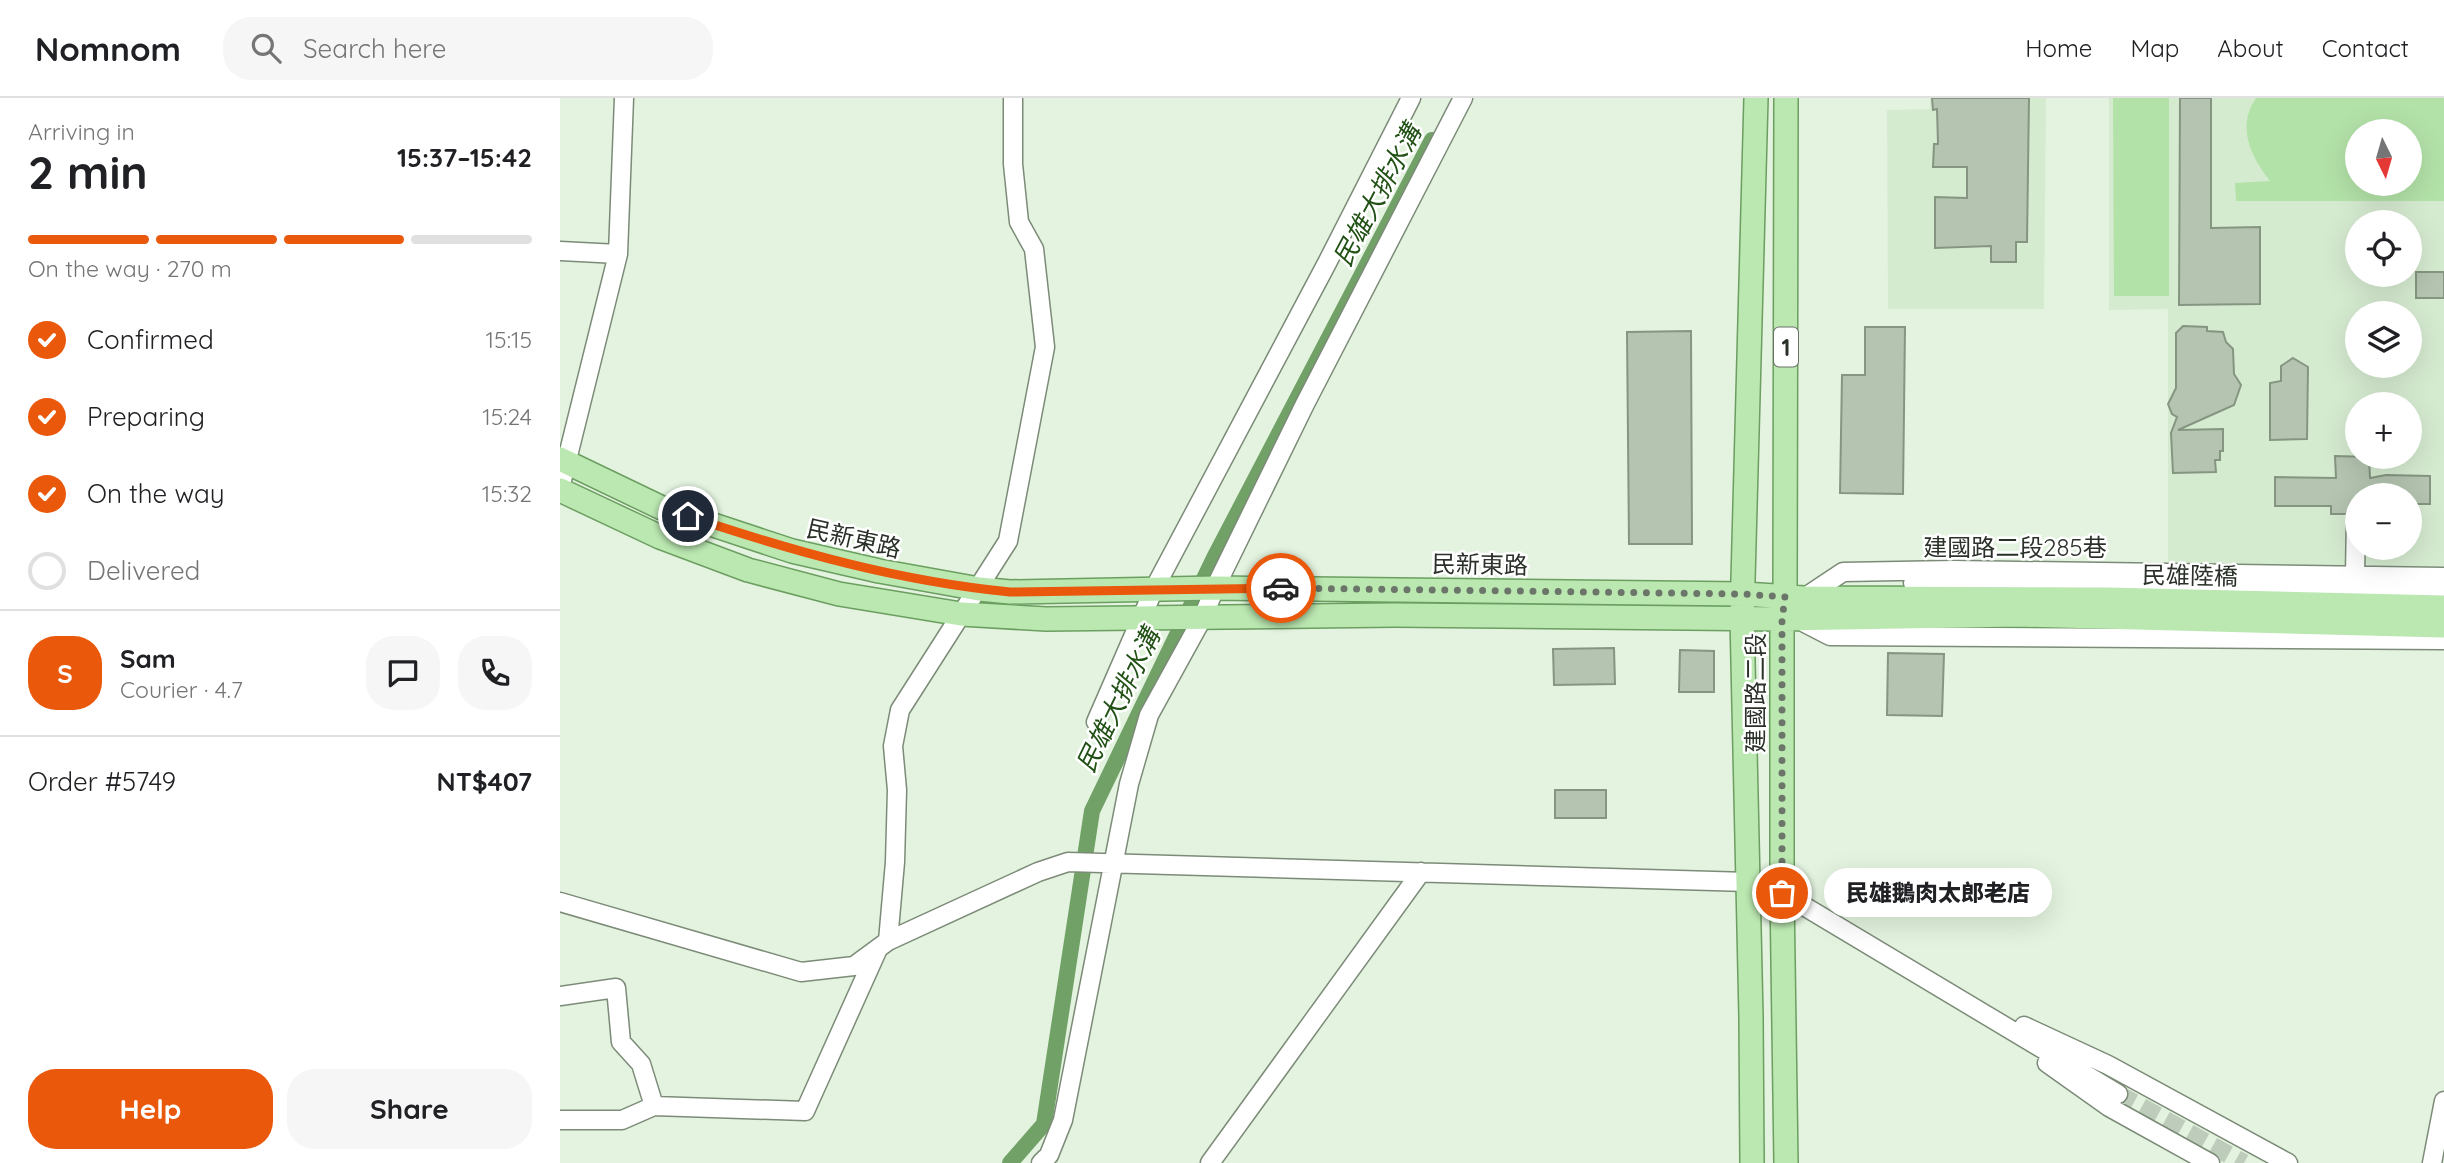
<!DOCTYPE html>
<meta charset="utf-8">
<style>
body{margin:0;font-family:Quicksand,"Noto Sans TC",sans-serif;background:#f6f6f6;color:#202124;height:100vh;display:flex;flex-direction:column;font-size:26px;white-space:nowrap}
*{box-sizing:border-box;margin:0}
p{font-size:23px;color:#757577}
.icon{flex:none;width:38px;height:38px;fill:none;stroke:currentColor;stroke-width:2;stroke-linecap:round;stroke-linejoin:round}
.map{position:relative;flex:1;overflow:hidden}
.panel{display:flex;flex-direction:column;background:#fff;width:560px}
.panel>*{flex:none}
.needle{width:46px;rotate:175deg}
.tools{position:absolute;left:1785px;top:21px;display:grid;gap:14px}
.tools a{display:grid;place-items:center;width:77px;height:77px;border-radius:50%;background:#fff;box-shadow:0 7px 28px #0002;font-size:35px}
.pin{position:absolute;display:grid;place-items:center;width:60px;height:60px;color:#fff;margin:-30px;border:4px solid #fff;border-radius:50%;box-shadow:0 2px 7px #0007}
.courier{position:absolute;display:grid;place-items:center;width:70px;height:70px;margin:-35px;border:5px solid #ea580c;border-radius:50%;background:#fff;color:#222;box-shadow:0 2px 9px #0007}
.bubble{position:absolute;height:49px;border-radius:24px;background:#fff;box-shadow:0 7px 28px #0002;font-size:23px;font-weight:800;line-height:49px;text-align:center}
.summary em{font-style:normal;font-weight:800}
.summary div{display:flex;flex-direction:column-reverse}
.summary{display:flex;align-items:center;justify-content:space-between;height:119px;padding:0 28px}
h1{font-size:46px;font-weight:800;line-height:52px}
.bar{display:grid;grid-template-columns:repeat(4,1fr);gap:10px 7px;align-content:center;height:84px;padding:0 28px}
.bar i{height:9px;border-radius:5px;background:#e0e0e0}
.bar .active{background:#ea580c}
.bar p{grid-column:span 4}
.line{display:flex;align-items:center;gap:18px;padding:0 28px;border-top:2px solid #e0e0e0}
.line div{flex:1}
.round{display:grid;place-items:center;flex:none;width:74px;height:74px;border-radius:28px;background:#f6f6f6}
ol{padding:0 28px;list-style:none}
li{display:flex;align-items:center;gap:21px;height:77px}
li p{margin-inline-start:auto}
li .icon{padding:7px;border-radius:50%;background:#ea580c;color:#fff;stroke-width:4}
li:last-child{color:#757577}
li i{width:38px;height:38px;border:4px solid #e0e0e0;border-radius:50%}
.action{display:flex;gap:14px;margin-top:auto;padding:14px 28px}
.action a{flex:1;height:80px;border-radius:28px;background:#ea580c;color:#fff;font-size:28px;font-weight:800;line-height:80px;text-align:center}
.action a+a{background:#f6f6f6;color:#202124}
header{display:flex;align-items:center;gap:42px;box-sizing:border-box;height:98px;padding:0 35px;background:#fff;border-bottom:2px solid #e0e0e0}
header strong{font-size:33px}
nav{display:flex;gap:38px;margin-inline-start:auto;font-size:24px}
.search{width:490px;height:63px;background:#f6f6f6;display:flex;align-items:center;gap:18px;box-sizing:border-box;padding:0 24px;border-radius:28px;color:#757577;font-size:26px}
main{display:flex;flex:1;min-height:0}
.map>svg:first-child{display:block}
.built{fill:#d5ebd0;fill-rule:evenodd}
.green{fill:#b3e2a8;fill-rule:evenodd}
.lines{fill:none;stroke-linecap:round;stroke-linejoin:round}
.canal{stroke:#71a166;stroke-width:16}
.building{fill:#b4c4b0;stroke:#869582;stroke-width:2}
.minor-tunnel{stroke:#beccbb;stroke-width:18;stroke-dasharray:18 9;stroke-linecap:butt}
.minor-casing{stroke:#7c8b78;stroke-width:21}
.major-casing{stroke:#6b9e60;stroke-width:26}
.minor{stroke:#fff;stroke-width:18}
.major{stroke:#bbe8b1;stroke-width:23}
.done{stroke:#6b7569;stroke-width:7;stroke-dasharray:0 12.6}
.route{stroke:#ea580c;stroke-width:9}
.labels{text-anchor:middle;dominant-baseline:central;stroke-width:5;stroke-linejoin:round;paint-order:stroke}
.shield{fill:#fff;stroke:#6a6f69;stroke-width:2}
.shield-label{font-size:23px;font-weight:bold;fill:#2a3129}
.street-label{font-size:24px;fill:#2a3129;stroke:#fff}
.water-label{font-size:26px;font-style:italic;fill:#215115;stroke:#fff}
</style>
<header>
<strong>Nomnom</strong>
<div class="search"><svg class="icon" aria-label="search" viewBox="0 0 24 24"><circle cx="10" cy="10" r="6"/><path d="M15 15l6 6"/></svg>Search here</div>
<nav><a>Home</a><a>Map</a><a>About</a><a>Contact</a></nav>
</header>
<main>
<section class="panel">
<div class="summary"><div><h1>2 min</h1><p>Arriving in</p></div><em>15:37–15:42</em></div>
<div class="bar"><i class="active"></i><i class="active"></i><i class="active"></i><i></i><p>On the way · 270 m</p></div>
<ol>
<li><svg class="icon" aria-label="check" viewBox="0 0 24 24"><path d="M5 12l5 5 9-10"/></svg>Confirmed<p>15:15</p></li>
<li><svg class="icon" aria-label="check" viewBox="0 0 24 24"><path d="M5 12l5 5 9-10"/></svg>Preparing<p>15:24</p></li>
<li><svg class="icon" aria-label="check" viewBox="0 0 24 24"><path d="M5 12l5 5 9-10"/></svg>On the way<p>15:32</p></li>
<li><i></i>Delivered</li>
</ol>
<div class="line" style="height:126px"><b class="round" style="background:#ea580c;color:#fff">S</b><div><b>Sam</b><p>Courier · 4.7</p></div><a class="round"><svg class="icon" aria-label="chat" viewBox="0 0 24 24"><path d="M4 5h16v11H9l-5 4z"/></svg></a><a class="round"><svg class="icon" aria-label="phone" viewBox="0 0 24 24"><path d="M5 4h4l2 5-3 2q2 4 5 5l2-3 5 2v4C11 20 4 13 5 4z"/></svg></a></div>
<div class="line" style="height:91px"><div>Order #5749</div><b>NT$407</b></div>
<div class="action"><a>Help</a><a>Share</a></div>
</section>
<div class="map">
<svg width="1884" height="1065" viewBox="0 0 1884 1065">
<rect width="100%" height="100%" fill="#e3f3df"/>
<path class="built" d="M 1370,0 L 1486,0 L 1484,211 L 1328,211 L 1327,12 L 1370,11 Z
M 1549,0 L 1884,0 L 1884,469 L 1608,467 L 1608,211 L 1549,212 ZM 1797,33 L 1850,33 L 1850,86 L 1797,86 ZM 1797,124 L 1850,124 L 1850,177 L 1797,177 ZM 1797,215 L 1850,215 L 1850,268 L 1797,268 ZM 1797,306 L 1850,306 L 1850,359 L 1797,359 ZM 1797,397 L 1850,397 L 1850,450 L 1797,450 Z"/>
<path class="green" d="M 1553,0 L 1609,0 L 1609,198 L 1554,198 Z
M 1696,0 L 1884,0 L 1884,103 L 1676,103 L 1675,85 L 1710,83 C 1691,59 1676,29 1696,0 ZM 1797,33 L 1850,33 L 1850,86 L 1797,86 Z"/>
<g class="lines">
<path class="canal" d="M 450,1065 L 484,1026 L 532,713 L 654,460 L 872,42"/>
</g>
<path class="building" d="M 1372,0 L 1469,0 L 1467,144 L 1456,144 L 1456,164 L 1431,164 L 1431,148 L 1375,150 L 1375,99 L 1407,100 L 1407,69 L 1373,69 L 1374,46 L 1378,46 L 1377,11 L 1373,12 Z
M 1620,0 L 1651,0 L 1651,130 L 1700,129 L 1700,206 L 1619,207 Z
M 1856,174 L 1884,174 L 1884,200 L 1856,200 Z
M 1623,228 L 1647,229 L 1647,233 L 1663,234 L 1666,244 L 1673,251 L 1674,276 L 1681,287 L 1674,307 L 1618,332 L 1663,331 L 1663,353 L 1660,353 L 1660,362 L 1655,362 L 1656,374 L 1613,375 L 1611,335 L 1617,319 L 1612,316 L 1608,306 L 1616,290 L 1616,235 Z
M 1305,229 L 1345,229 L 1343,396 L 1280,395 L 1282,277 L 1305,277 Z
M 1131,233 L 1132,446 L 1069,446 L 1067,234 Z
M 1733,260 L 1748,269 L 1747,341 L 1710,342 L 1710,285 L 1721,283 L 1721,268 Z
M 1775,358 L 1809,359 L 1810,380 L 1826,377 L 1870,378 L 1870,406 L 1850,406 L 1850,397 L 1797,397 L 1797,409 L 1790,410 L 1786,416 L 1771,416 L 1771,408 L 1715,408 L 1715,379 L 1776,380 Z
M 1054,550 L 1055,586 L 994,587 L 993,551 Z
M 1120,552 L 1154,553 L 1154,594 L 1119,594 Z
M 1328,555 L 1384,556 L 1382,618 L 1327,617 Z
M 995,692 L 1046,692 L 1046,720 L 995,720 Z"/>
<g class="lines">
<path class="minor-tunnel" d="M 1558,996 L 1684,1065"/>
<g class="minor-casing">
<path id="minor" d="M 0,153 L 58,156
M 0,390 L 58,156 L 64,0
M 1795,477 L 1796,420
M 1353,485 L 1884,497
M 1244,500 L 1283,474 L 1394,472 L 1884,479
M 1237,521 L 1270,538 L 1884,542
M 536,624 L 594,491 L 767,165 L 851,0
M 0,804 L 241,874 L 294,868 L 328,843 L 478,774 L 508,764 L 1188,784 L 1222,795 L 1558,996
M 328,843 L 335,764 L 337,692 L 333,648 L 340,612 L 448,443 L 485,249 L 474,151 L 459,124 L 453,66 L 453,0
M 0,898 L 56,890 L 61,944 L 81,966 L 94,1008
M 1464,928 L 1548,967 L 1728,1065
M 1487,965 L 1549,1009 L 1650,1065
M 0,1022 L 62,1022 L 94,1008 L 245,1013 L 317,853
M 481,1065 L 489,1057 L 503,1022 L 569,686 L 589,617 L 643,519 L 655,490 L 745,306 L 903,0
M 650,1065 L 861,774
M 1872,1065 L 1884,1003"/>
</g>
<g class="major-casing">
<path id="major" d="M 1226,0 L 1225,499 L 1222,521 L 1222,795 L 1226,1065
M 0,361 L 102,410 L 232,453 L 319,473 L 419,491 L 450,494 L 655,490 L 1184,496 L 1244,500 L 1548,501 L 1884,509
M 0,392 L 100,439 L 188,472 L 279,496 L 401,516 L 486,521 L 835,517 L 1222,521 L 1458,517 L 1884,528
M 1192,1065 L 1191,919 L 1182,519 L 1196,0"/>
</g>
<use href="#minor" class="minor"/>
<use href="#major" class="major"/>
</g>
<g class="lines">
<path class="done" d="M 721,490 L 1184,496 L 1225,499 L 1222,522 L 1222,795"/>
<path class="route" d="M 128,418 C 235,454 338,483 450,494 L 721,490"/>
</g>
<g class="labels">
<rect class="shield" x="1214" y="229.5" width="24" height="39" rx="5"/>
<g class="shield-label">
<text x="1226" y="249">1</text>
</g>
<g class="street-label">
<text transform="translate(294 440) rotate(13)">民新東路</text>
<text x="1455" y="449">建國路二段285巷</text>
<text transform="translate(920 466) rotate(1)">民新東路</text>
<text transform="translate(1630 477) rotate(1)">民雄陸橋</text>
<text transform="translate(1195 595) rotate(-90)">建國路二段</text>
</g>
<g class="water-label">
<text transform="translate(817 97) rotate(-62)">民雄大排水溝</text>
<text transform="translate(558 602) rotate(-64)">民雄大排水溝</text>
</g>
</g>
</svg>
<div class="tools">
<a><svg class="needle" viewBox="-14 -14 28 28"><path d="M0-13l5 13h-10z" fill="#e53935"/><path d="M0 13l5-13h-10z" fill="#757577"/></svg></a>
<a><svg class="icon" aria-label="locate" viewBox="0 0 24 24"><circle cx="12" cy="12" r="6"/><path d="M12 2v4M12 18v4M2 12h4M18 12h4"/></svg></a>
<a><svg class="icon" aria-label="layers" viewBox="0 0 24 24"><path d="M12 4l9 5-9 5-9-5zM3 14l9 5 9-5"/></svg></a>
<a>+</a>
<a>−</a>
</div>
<div class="pin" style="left:1222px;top:795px;background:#ea580c"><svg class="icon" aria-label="bag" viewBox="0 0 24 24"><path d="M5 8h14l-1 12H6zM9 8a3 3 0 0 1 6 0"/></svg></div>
<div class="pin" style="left:128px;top:418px;background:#1f2937"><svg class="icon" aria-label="home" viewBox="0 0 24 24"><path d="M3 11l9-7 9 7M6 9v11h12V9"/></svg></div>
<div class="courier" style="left:721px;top:490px"><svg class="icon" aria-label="car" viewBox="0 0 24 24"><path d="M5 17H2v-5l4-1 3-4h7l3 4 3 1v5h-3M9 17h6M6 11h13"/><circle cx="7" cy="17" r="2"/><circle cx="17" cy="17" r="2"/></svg></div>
<div class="bubble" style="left:1264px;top:770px;width:228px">民雄鵝肉太郎老店</div>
</div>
</main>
